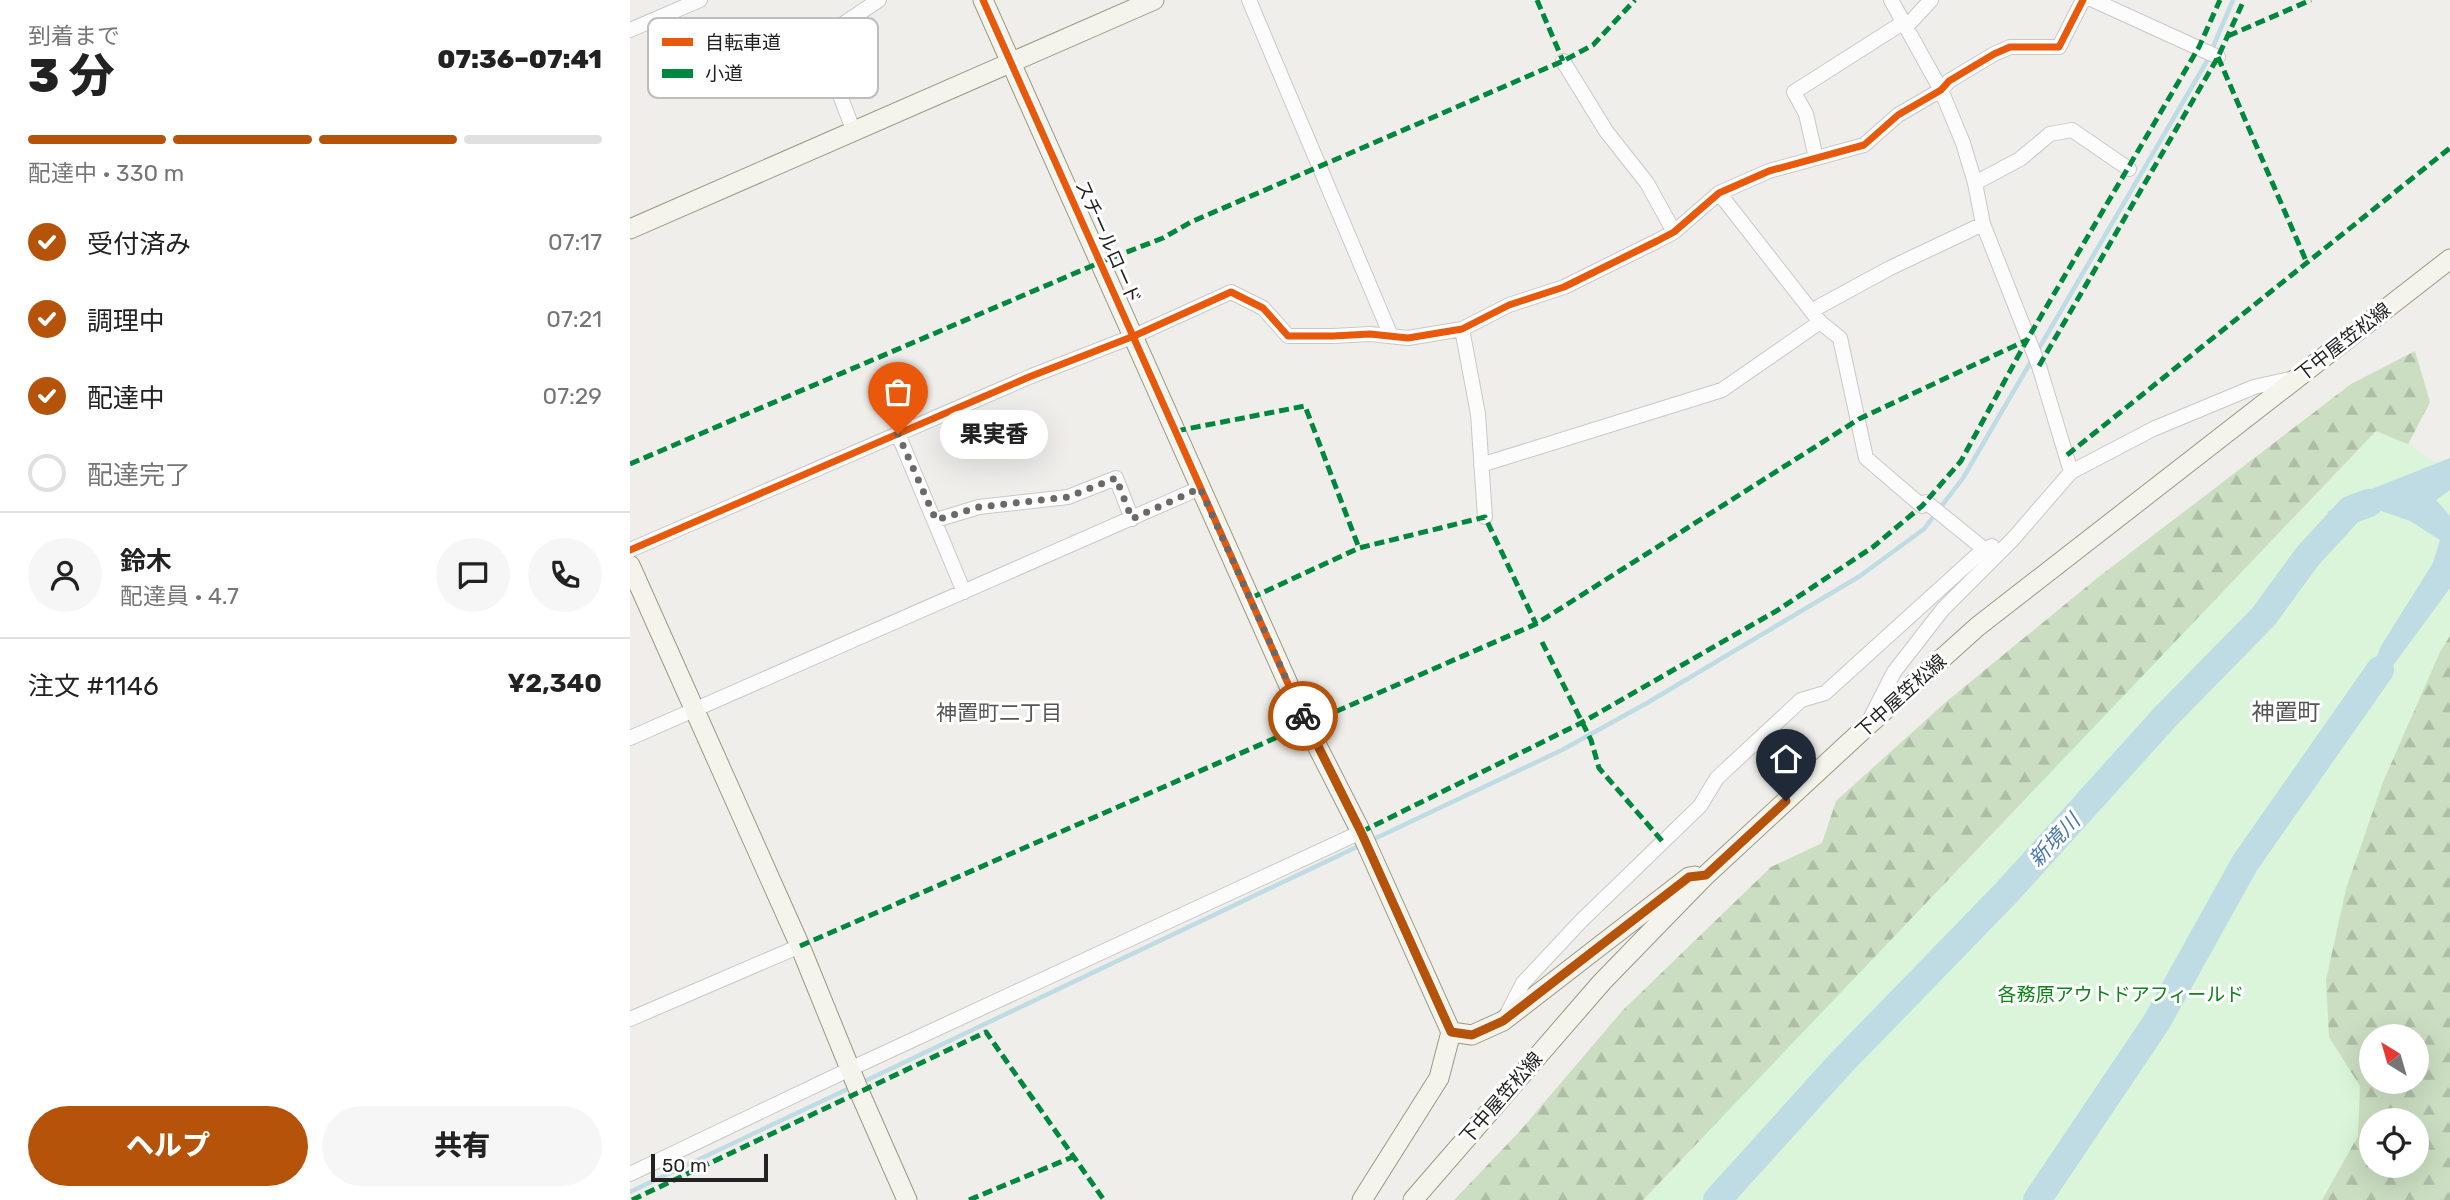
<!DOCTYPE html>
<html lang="ja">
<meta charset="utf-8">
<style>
body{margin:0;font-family:Rubik,"Noto Sans JP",sans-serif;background:#f6f6f6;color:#222;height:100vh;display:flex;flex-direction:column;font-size:26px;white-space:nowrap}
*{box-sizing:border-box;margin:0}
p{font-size:23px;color:#767676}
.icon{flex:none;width:38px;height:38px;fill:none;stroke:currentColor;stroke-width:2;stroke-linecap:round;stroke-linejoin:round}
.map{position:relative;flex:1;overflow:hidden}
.side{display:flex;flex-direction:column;background:#fff;width:630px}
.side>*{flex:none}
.needle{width:46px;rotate:323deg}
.tools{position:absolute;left:1729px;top:1024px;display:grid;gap:14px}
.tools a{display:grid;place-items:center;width:70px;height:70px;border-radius:50%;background:#fff;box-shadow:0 7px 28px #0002;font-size:35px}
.scale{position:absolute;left:21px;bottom:18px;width:117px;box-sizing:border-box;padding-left:7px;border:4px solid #222;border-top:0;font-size:19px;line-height:24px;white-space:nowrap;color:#222;-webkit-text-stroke:5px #fff;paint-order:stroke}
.pin{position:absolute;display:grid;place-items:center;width:60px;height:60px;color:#fff;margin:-72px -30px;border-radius:50% 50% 50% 0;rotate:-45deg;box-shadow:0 0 7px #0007}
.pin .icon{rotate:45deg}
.courier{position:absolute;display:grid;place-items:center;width:70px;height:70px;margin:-35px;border:5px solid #b45309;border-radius:50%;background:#fff;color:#222;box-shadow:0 2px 9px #0007}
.bubble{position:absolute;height:49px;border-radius:24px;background:#fff;box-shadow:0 7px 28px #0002;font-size:23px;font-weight:800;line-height:49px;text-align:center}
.overview em{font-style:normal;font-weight:800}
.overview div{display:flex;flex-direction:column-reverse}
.overview{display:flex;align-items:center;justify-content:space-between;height:119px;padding:0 28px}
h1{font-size:46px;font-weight:800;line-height:52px}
.bar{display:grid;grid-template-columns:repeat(4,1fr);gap:10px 7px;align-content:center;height:84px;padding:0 28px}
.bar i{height:9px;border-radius:5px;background:#e0e0e0}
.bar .on{background:#b45309}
.bar p{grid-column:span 4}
.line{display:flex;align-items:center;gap:18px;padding:0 28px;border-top:2px solid #e0e0e0}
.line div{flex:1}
.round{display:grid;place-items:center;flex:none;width:74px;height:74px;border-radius:37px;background:#f6f6f6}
ol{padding:0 28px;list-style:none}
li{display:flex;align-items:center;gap:21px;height:77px}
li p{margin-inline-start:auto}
li .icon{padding:7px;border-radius:50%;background:#b45309;color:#fff;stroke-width:4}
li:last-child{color:#767676}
li i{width:38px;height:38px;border:4px solid #e0e0e0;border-radius:50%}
.button{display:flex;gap:14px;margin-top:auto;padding:14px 28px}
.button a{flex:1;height:80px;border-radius:42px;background:#b45309;color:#fff;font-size:28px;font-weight:800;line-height:80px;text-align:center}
.button a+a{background:#f6f6f6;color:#222}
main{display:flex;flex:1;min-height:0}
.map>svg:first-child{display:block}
.forest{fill:url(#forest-firs);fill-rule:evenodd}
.park{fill:#daf5da}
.water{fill:#bfdbe3}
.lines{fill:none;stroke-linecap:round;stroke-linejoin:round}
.stream{stroke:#bfdbe3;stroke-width:4.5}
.river{stroke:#bfdbe3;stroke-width:28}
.street-casing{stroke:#c9c8c7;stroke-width:16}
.secondary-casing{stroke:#999a82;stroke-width:21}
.street{stroke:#fdfcfc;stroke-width:14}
.secondary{stroke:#f4f4ed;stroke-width:19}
.quiet{stroke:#00873e;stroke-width:5;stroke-dasharray:10 5;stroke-linecap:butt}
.cycleway-casing{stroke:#fff;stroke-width:11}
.cycleway{stroke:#e8590c;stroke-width:7}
.done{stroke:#6a6968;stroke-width:7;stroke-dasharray:0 12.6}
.route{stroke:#b45309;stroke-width:9}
.labels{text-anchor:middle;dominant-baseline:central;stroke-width:6;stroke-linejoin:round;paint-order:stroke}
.street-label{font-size:19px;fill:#222;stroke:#fff}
.park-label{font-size:19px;fill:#0c8416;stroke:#fff}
.neighbourhood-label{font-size:21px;fill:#555;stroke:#fff}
.water-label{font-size:21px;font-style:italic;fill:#4a7aab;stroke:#fff}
.quarter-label{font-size:23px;fill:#555;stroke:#fff}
.key{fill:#fff;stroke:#bdbdbd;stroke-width:2}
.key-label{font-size:19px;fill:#222}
</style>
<main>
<section class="side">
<div class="overview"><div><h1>3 分</h1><p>到着まで</p></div><em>07:36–07:41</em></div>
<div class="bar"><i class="on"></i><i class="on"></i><i class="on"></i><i></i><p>配達中 · 330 m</p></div>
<ol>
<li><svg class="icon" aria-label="check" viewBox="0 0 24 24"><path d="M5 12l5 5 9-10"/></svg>受付済み<p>07:17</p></li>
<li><svg class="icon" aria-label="check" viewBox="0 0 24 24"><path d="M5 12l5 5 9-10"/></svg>調理中<p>07:21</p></li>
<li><svg class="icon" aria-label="check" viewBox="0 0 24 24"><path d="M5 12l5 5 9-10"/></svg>配達中<p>07:29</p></li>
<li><i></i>配達完了</li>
</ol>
<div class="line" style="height:126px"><a class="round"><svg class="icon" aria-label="person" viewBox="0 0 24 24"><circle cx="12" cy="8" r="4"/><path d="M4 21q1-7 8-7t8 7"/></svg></a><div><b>鈴木</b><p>配達員 · 4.7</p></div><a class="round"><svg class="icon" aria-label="chat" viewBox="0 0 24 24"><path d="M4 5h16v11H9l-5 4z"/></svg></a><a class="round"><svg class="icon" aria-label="phone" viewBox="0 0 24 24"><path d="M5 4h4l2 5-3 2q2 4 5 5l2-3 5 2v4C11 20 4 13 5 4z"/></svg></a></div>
<div class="line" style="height:91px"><div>注文 #1146</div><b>¥2,340</b></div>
<div class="button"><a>ヘルプ</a><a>共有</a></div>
</section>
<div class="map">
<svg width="1820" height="1200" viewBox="0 0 1820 1200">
<defs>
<pattern id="forest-firs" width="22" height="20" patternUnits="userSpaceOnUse" patternTransform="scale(1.75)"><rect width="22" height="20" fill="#cbdec1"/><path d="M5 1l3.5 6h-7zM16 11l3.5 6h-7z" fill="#aebea6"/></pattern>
</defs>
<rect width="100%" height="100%" fill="#f0eeeb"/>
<path class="forest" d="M 1785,351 L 1800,402 L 1772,456 L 1062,1200 L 824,1200 L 890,1131 L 993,1010 L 1141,867 L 1192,843 L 1206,801 L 1317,701 L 1466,579 L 1721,384 Z
M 1820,615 L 1820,1200 L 1423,1200 ZM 1741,1036 L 1787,1036 L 1787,1082 L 1741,1082 ZM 1741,1120 L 1787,1120 L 1787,1166 L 1741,1166 Z"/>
<path class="park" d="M 1746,431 L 1780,445 L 1820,472 L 1820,636 L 1810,652 L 1753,782 L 1716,889 L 1696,980 L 1699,1037 L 1730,1086 L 1728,1136 L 1692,1200 L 1013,1200 Z"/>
<path class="water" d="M 1820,458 L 1820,490 L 1806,500 L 1820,516 L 1820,588 L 1762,667 L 1729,701 L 1751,646 L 1803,563 L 1810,540 L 1780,521 L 1746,509 L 1716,530 L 1697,512 L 1744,488 Z"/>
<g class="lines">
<path class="stream" d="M 1408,350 L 1577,61 L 1603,0
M 742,840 L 932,750 L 1017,703 L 1230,576 L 1294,529 L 1333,478 L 1403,358
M 233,1082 L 731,845
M 0,1192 L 222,1087"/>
<path class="river" d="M 1087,1200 L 1209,1065 L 1377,892 L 1536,716 L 1634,616 L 1677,557 L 1720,510 L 1739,503
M 1407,1200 L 1526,1023 L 1615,863 L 1750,670"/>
<g class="street-casing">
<path id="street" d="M 619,0 L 761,336
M 1261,0 L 1311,90 L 1333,143 L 1345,183 L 1353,224 L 1409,366 L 1441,472
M 1463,0 L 1588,57
M 1277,26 L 1301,0
M 0,30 L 70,0
M 933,61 L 976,131 L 1017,183 L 1044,232
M 224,132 L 189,40 L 249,0
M 1186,158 L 1176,114 L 1164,92 L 1274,22
M 1345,183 L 1390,159 L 1420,134 L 1442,130 L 1499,169
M 1181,311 L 1260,268 L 1353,224
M 1190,322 L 1210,338 L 1236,458 L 1292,506
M 832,329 L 848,414 L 855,517
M 268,434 L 334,592
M 851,465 L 1092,390 L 1190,322 L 1089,193
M 1296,502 L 1354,549 L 1362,546
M 306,520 L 349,507 L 438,497 L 486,478 L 502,519
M 0,550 L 399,377 L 504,336 L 601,292 L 633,308 L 658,336 L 703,336 L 740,334 L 778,338 L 832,329 L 879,305 L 934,287 L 1027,241 L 1044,232 L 1089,193 L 1139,171 L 1234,145 L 1268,115 L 1311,90 L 1319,81 L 1364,54 L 1380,47 L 1429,47 L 1453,0
M 1240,719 L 1264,672 L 1313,609 L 1383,539 L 1441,472 L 1523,429 L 1624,387 L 1665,378
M 0,738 L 570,488
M 876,1016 L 893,983 L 951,921 L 1070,806 L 1087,778 L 1171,700 L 1195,693 L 1354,549
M 0,1019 L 170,946
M 0,1174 L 220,1069 L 731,832"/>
</g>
<g class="secondary-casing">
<path id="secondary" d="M 353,0 L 676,724 L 731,832 L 821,1032
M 0,229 L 524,0
M 0,565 L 170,946 L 229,1091 L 277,1200
M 821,1032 L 842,1035 L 873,1021 L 1059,877 L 1065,876
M 732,1200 L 809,1078 L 821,1032
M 783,1200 L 972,982 L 1076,875 L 1236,727 L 1347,627 L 1820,259"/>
</g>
<use href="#street" class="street"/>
<use href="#secondary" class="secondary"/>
<path class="quiet" d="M 907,0 L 933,61
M 1598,36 L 1681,0
M 1588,57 L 1677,263
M 1409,366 L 1588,57 L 1614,0
M 546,431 L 675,406 L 729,548
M 1437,455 L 1820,148
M 0,464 L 471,262 L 533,238 L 561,222 L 933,61 L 963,45 L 1005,0
M 621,598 L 729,548 L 855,517 L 906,624
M 912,642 L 961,740 L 969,768 L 1033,842
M 731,832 L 951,723 L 1148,610 L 1243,547 L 1292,506 L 1331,461 L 1397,340 L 1569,47 L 1590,0
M 170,946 L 906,624 L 1229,419 L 1397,340
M 2,1200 L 356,1032 L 474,1200
M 339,1200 L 445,1156"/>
<g class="cycleway-casing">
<path id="cycleway" d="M 353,0 L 676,724 L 731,832 L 821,1032
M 0,550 L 399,377 L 504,336 L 601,292 L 633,308 L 658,336 L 703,336 L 740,334 L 778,338 L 832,329 L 879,305 L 934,287 L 1027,241 L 1044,232 L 1089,193 L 1139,171 L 1234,145 L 1268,115 L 1311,90 L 1319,81 L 1364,54 L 1380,47 L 1429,47 L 1453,0"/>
</g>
<use href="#cycleway" class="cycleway"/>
</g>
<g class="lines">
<path class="done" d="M 268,434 L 306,520 L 349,507 L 438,497 L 486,478 L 502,519 L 570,488 L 673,716"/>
<path class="route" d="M 673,716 L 731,832 L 821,1032 L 842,1035 L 873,1021 L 1059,877 L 1076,875 L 1156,801"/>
</g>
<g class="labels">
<g class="street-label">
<text transform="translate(478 242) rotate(66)">スチールロード</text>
<text transform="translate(1713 342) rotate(-38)">下中屋笠松線</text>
<text transform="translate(1271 696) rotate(-42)">下中屋笠松線</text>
<text transform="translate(871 1098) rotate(-49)">下中屋笠松線</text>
</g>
<g class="park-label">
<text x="1491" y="994">各務原アウトドアフィールド</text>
</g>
<g class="neighbourhood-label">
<text x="369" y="712">神置町二丁目</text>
</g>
<g class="water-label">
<text transform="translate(1424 840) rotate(-47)">新境川</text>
</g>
<g class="quarter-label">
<text x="1656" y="712">神置町</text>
</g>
</g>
<rect x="18" y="18" width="230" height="80" rx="10" class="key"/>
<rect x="32" y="38" width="31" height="8" fill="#e8590c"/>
<rect x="32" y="69" width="31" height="9" fill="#00873e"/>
<g class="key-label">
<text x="75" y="49">自転車道</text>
<text x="75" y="80">小道</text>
</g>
</svg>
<div class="tools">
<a><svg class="needle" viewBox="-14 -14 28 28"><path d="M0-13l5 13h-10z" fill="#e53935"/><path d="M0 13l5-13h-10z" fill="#767676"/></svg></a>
<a><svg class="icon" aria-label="locate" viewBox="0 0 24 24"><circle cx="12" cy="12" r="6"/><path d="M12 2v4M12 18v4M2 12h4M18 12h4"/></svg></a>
</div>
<div class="scale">50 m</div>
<div class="pin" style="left:268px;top:434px;background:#ea580c"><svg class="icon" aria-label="bag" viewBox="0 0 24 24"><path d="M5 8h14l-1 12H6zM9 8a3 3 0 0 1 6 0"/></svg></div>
<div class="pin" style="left:1156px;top:801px;background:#1f2937"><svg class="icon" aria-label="home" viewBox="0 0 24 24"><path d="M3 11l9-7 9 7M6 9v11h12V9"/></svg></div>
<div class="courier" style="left:673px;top:716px"><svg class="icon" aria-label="bike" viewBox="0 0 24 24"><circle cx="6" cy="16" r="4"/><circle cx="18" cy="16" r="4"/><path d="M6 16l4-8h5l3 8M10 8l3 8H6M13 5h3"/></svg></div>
<div class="bubble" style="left:310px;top:410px;width:108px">果実香</div>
</div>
</main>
